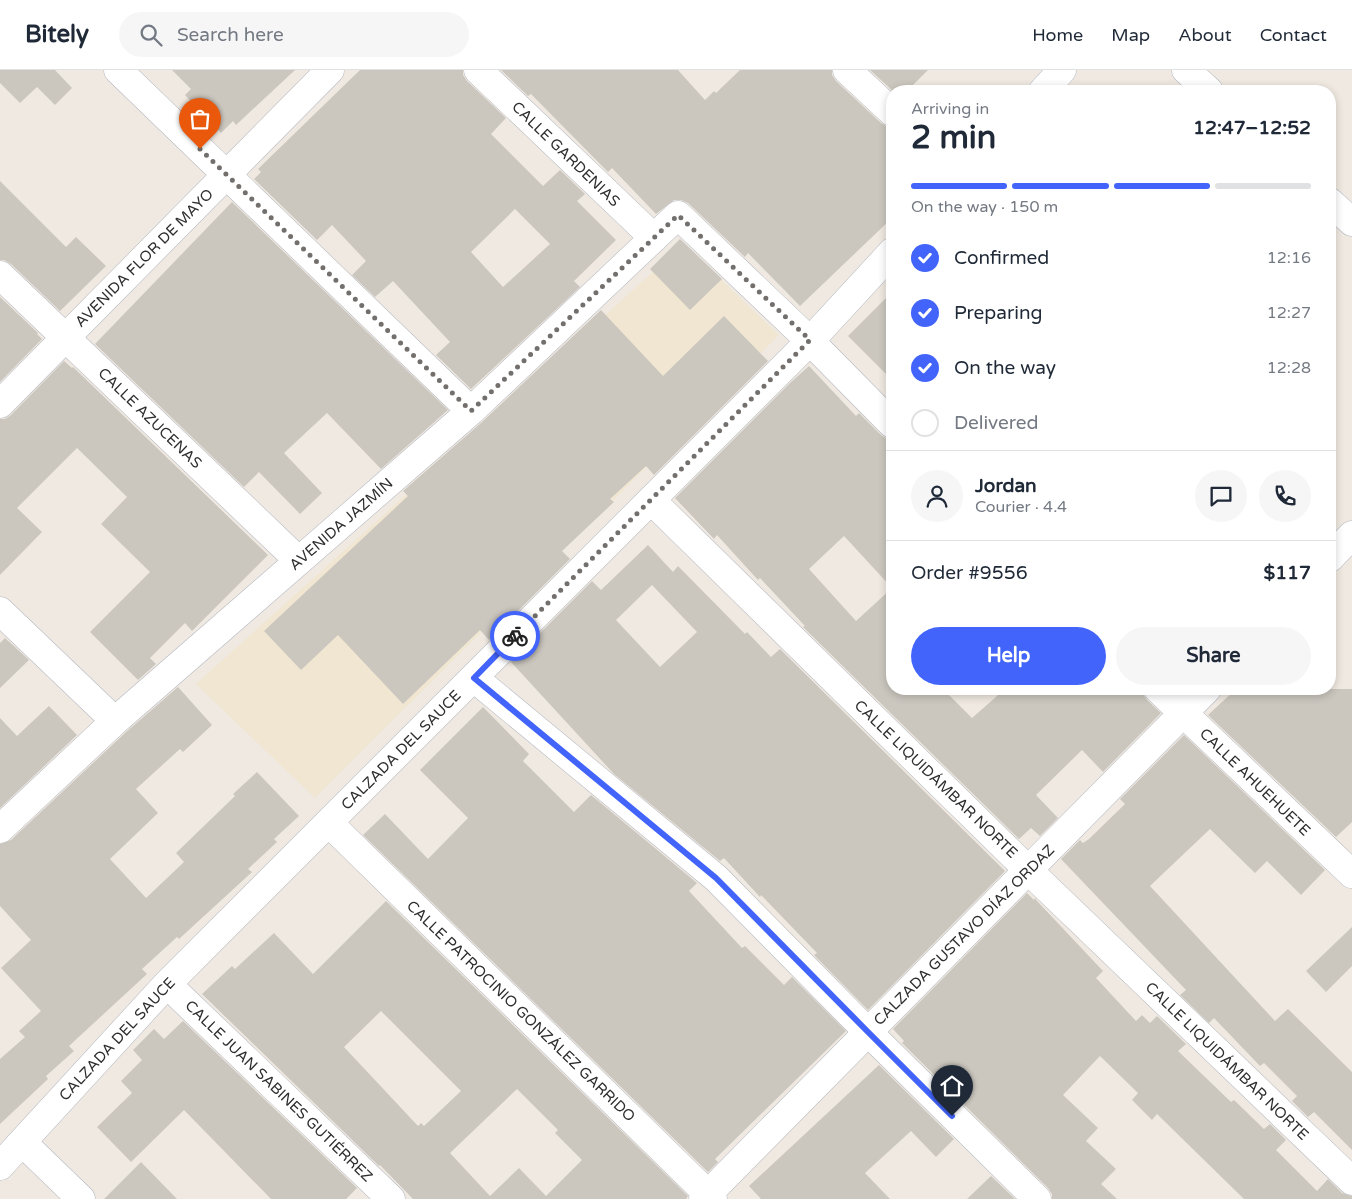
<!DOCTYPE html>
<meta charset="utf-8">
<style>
body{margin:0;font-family:"Varela Round",sans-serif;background:#f6f6f7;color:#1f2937;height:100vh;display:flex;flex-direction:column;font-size:19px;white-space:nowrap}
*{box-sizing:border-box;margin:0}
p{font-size:16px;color:#747a83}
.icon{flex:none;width:28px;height:28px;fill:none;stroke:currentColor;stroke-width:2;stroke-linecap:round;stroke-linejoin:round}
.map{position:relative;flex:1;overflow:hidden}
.side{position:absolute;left:886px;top:15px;width:450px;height:610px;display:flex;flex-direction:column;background:#fff;border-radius:20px;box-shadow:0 2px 8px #0003}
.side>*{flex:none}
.pin{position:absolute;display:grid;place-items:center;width:42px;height:42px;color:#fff;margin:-51px -21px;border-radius:50% 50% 50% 0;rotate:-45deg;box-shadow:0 0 5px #0007}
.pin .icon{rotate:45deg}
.courier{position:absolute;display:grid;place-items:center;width:50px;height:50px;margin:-25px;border:4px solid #4264fb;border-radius:50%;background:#fff;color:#222;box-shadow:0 1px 6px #0007}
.headline em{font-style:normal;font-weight:700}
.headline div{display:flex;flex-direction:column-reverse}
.headline{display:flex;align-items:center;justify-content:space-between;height:85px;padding:0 25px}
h1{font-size:32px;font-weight:700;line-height:38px}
.bar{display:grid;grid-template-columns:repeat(4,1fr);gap:8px 5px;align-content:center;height:60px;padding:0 25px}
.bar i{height:6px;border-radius:4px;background:#e0e1e3}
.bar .selected{background:#4264fb}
.bar p{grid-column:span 4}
.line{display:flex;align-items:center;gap:12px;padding:0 25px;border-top:1px solid #e0e1e3}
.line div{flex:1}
.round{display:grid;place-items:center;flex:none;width:52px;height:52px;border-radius:26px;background:#f6f6f7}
ol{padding:0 25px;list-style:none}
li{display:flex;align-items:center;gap:15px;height:55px}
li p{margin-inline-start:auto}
li .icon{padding:5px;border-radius:50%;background:#4264fb;color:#fff;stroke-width:4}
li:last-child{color:#747a83}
li i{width:28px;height:28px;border:2px solid #e0e1e3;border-radius:50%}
.primary-button{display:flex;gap:10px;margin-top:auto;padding:10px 25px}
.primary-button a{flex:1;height:58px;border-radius:30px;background:#4264fb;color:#fff;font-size:20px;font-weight:700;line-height:58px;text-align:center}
.primary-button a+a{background:#f6f6f7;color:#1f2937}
header{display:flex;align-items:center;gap:30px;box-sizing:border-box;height:70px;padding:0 25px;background:#fff;border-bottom:1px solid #e0e1e3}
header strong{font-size:24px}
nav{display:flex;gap:28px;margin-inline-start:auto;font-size:18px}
.search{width:350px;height:45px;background:#f6f6f7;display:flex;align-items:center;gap:12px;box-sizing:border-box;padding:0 18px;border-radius:28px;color:#747a83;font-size:19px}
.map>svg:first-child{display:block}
.education{fill:#f0e6d1}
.building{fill:#cbc7bf;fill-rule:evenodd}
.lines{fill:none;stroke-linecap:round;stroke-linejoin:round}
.minor-casing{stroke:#b4b7c1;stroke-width:29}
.minor{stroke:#fff;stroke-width:28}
.done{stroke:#726f6d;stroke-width:5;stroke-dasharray:0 9}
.route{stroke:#4264fb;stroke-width:6}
.labels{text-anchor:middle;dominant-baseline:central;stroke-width:4.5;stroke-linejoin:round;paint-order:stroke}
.street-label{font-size:15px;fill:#2e2e2e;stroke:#fff}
</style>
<header>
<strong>Bitely</strong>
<div class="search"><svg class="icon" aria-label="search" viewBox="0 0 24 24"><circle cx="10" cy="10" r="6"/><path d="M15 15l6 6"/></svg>Search here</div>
<nav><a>Home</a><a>Map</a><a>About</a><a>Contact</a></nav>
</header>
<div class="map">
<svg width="1352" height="1129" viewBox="0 0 1352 1129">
<rect width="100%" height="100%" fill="#efe9e1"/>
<path class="education" d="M 684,174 L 779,265 L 315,728 L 196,614 Z"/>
<path class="building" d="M 0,0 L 55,0 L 72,18 L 55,35 L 37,17 L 20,33 L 0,13 Z
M 172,0 L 295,0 L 236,55 L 233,51 L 221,63 L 185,25 L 191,19 Z
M 360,0 L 463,0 L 463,5 L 467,11 L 506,48 L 491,64 L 543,116 L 560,100 L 585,124 L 577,131 L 616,170 L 574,211 L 580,217 L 471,319 L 436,285 L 450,272 L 393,211 L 375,227 L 352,205 L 366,191 L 332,155 L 317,170 L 254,109 L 261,102 L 258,99 ZM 515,139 L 550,174 L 503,217 L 471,182 Z
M 501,0 L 678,0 L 705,30 L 714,21 L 716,23 L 740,0 L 832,0 L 832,5 L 836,11 L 881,53 L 888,57 L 892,57 L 892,148 L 800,236 L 748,183 L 745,187 L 688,133 L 681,130 L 674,130 L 656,144 L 612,98 L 608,102 L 531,24 L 528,26 Z
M 870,0 L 928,0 L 907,21 L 893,21 Z
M 0,111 L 66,177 L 76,167 L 106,196 L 60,241 L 11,194 L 4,190 L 0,190 Z
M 232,132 L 448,340 L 381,399 L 327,343 L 284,383 L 322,423 L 300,444 L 259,402 L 244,417 L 95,274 Z
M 678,167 L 722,209 L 690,240 L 650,199 L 680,169 Z
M 892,222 L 892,310 L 848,266 Z
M 0,227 L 38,263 L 37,264 L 42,269 L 0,312 Z
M 601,240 L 663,306 L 724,246 L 768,291 L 654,405 L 646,396 L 610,429 L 614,432 L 562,481 L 570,489 L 489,570 L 480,560 L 403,634 L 338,565 L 301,600 L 264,561 L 408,426 L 403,421 L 481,353 Z
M 64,291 L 72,298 L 73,297 L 268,485 L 192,561 L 185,553 L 150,588 L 156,594 L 138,610 L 90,562 L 150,502 L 101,454 L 127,427 L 77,378 L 17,438 L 42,462 L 0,505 L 0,349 L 5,349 L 11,345 Z
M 809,296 L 856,346 L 859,343 L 881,365 L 887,369 L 892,369 L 892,619 L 943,619 L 972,648 L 1005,619 L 1143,619 L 1143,624 L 1147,630 L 1161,643 L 1103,702 L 1082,680 L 1036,725 L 1058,748 L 1040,766 L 1031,758 L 1019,769 L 803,557 L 805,556 L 760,508 L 758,510 L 717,465 L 714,469 L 675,428 L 790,313 ZM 844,466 L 892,518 L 856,551 L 809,499 Z
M 648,475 L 673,502 L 678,496 L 745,564 L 747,562 L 771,587 L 780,579 L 1005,801 L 868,940 L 814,885 L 817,883 L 761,825 L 760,827 L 724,788 L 720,791 L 614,704 L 511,592 L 592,511 L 601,520 ZM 652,515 L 697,562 L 660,597 L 616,550 Z
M 5,568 L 29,590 L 0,618 L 0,573 Z
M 178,617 L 212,655 L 183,682 L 180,679 L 136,719 L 158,743 L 110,789 L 146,828 L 184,792 L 176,783 L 235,726 L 233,724 L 257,702 L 299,746 L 274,769 L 277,772 L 248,799 L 252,802 L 179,869 L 177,867 L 142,899 L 147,904 L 69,976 L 74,981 L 46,1006 L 48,1009 L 0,1054 L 0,989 L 25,967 L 19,961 L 41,941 L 1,898 L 31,870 L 0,836 L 0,774 L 11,770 L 125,663 Z
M 1236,619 L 1352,619 L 1352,752 L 1336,767 L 1208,645 Z
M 49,636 L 77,665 L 0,738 L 0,648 L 17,666 Z
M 483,637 L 529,684 L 523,691 L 574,742 L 591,725 L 697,813 L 689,821 L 742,878 L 745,876 L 784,915 L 792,907 L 846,961 L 715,1089 L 718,1092 L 708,1102 L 363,765 L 385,744 L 428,789 L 468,748 L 420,700 Z
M 1184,665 L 1325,800 L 1301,825 L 1267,791 L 1255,803 L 1210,759 L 1150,816 L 1275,951 L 1288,939 L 1352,1002 L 1352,1080 L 1314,1042 L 1308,1047 L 1292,1031 L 1297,1026 L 1264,993 L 1260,996 L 1214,948 L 1209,953 L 1180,925 L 1186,920 L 1061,789 L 1080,770 L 1083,773 L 1089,769 L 1125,734 L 1120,729 Z
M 1027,823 L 1034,830 L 1035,828 L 1037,831 L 1103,901 L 1096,908 L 1136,951 L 1142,945 L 1150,953 L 1157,946 L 1186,974 L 1178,981 L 1231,1032 L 1234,1030 L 1264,1059 L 1270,1054 L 1286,1070 L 1276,1080 L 1317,1121 L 1328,1109 L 1342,1123 L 1352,1126 L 1352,1129 L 1244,1129 L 1157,1044 L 1152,1050 L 1132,1030 L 1138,1023 L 1100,986 L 1063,1025 L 1098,1058 L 1086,1071 L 1116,1099 L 1101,1114 L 1117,1129 L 1052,1129 L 1052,1124 L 1048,1118 L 902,973 L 904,971 L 893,959 Z
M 386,831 L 688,1126 L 686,1129 L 413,1129 L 380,1095 L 379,1096 L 202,924 L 232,896 L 235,899 L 274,863 L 313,904 ZM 381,941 L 461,1021 L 424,1056 L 421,1053 L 418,1056 L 344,977 ZM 517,1019 L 558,1060 L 555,1063 L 582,1090 L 546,1126 L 519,1098 L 490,1126 L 450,1083 Z
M 1352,857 L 1352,896 L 1326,922 L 1306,901 Z
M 183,951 L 357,1118 L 346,1129 L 271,1129 L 184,1040 L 131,1092 L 97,1057 L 132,1023 L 121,1011 L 142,990 L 133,980 L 154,959 L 164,969 Z
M 879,995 L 954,1069 L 936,1087 L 911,1061 L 865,1103 L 890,1129 L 761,1129 L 749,1116 Z
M 141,1092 L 177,1129 L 104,1129 Z
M 991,1106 L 1015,1129 L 967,1129 Z"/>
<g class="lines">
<g class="minor-casing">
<path id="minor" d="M 118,0 L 471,341
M 478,0 L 654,168
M 847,0 L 892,42
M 1186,0 L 1209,21
M 1043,21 L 1062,0
M 1330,132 L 1352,152
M 0,205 L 299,491
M 0,334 L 330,0
M 651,430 L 1028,800 L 1352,1111
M 1330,488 L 1352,465
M 0,541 L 115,651
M 474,608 L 716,808 L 868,962 L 1037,1129
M 1158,619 L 1352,804
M 329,753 L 713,1129
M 0,759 L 115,651 L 471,341 L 678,145 L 810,271 L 892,354
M 167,914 L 391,1129
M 22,1072 L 81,1129
M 0,1096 L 167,914 L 810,271 L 892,182
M 703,1129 L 1207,619"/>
</g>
<use href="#minor" class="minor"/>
</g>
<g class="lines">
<path class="done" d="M 200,79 L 471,341 L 678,145 L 810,270 L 515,566"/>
<path class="route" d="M 515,566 L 474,608 L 716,808 L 868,962 L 952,1046"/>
</g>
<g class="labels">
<g class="street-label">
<text transform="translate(566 84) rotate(44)">CALLE GARDENIAS</text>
<text transform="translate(144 188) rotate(-45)">AVENIDA FLOR DE MAYO</text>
<text transform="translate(150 348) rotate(44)">CALLE AZUCENAS</text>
<text transform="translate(341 454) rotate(-41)">AVENIDA JAZMÍN</text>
<text transform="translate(401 680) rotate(-45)">CALZADA DEL SAUCE</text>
<text transform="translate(936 709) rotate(44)">CALLE LIQUIDÁMBAR NORTE</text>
<text transform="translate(1255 712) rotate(44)">CALLE AHUEHUETE</text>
<text transform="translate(964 865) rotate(-45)">CALZADA GUSTAVO DÍAZ ORDAZ</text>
<text transform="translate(521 941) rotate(44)">CALLE PATROCINIO GONZÁLEZ GARRIDO</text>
<text transform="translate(117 969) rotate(-47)">CALZADA DEL SAUCE</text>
<text transform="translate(1227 991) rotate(44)">CALLE LIQUIDÁMBAR NORTE</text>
<text transform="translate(279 1021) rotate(44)">CALLE JUAN SABINES GUTIÉRREZ</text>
</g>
</g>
</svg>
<div class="pin" style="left:200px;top:79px;background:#ea580c"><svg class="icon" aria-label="bag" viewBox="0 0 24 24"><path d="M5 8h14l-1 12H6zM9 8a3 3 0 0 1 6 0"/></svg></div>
<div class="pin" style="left:952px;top:1046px;background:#1f2937"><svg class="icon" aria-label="home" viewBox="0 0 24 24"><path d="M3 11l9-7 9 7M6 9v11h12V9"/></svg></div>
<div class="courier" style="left:515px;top:566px"><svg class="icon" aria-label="bike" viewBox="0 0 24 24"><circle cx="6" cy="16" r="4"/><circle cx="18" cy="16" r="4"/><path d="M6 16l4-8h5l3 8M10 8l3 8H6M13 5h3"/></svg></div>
<section class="side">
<div class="headline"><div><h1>2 min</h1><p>Arriving in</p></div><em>12:47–12:52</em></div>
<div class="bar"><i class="selected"></i><i class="selected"></i><i class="selected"></i><i></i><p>On the way · 150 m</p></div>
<ol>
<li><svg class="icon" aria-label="check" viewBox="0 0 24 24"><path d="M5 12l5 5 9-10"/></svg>Confirmed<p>12:16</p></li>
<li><svg class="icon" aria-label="check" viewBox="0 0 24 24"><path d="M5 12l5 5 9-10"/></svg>Preparing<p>12:27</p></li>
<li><svg class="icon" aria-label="check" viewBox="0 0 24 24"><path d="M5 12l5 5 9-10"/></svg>On the way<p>12:28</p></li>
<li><i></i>Delivered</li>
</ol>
<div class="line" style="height:90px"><a class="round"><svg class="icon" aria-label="person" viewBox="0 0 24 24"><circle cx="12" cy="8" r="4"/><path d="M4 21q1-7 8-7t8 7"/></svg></a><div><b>Jordan</b><p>Courier · 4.4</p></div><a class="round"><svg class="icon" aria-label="chat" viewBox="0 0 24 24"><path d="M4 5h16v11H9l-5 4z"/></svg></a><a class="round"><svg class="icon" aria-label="phone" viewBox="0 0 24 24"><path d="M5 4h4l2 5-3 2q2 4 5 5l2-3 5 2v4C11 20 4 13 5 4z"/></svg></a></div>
<div class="line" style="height:65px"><div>Order #9556</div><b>$117</b></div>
<div class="primary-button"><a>Help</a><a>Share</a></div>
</section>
</div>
